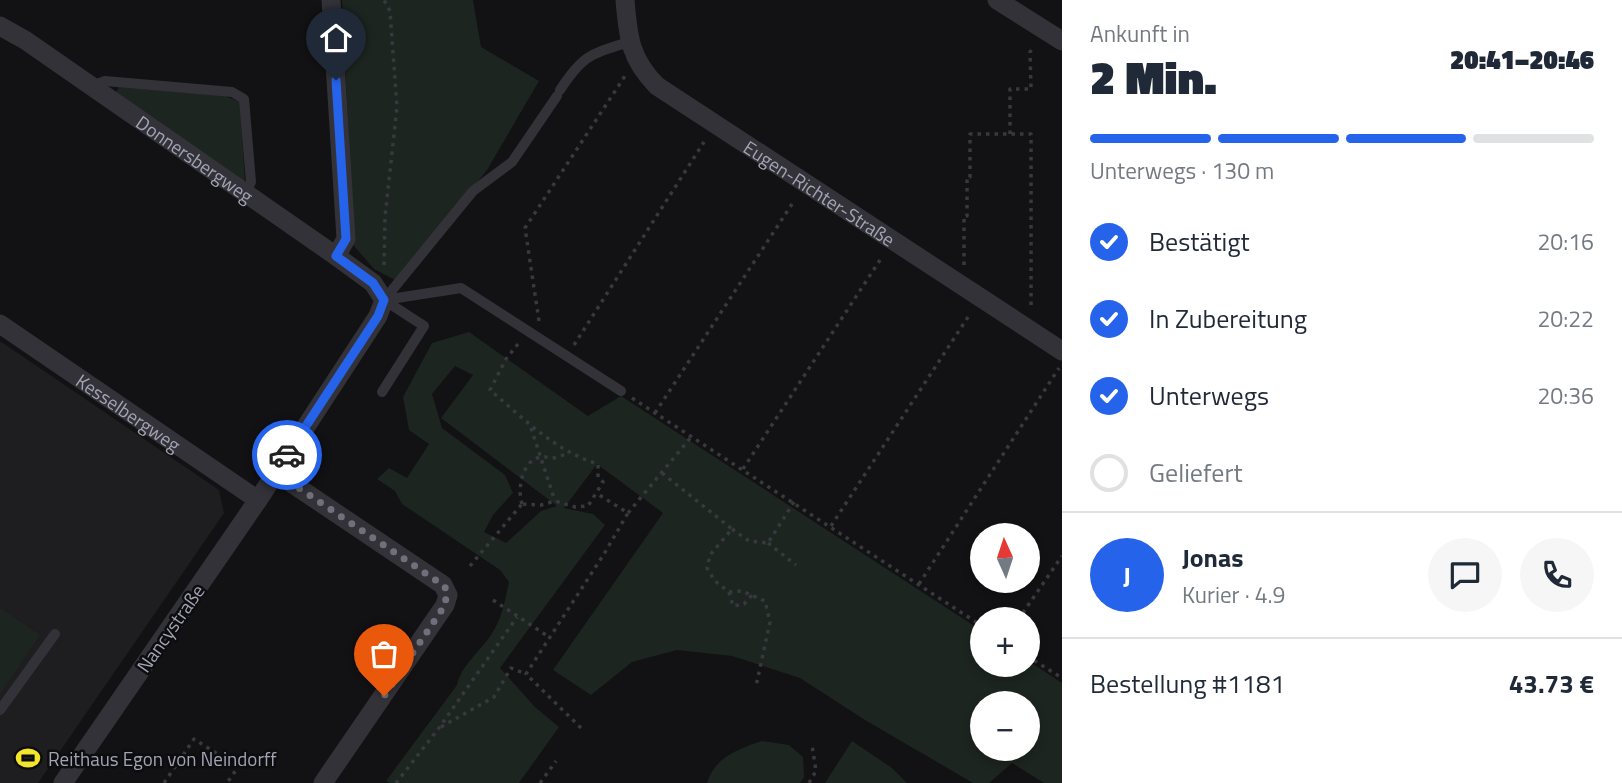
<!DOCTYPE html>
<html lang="de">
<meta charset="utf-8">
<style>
body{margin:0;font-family:"Titillium Web",sans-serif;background:#f6f6f7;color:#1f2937;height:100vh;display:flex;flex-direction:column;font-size:26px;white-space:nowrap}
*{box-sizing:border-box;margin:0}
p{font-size:23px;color:#747a83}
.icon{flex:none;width:38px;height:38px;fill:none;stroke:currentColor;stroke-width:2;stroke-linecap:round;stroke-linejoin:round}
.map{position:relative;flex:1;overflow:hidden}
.side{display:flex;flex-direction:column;background:#fff;width:560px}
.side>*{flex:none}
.needle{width:46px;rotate:357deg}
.fabs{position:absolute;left:970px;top:523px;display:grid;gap:14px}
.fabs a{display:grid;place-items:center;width:70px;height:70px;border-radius:50%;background:#fff;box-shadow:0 4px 10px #0003;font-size:35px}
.pin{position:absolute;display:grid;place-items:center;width:60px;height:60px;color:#fff;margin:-72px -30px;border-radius:50% 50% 50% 0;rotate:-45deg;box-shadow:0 0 7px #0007}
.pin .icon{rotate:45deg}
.courier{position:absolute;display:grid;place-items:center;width:70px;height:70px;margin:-35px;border:5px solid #2563eb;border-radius:50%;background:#fff;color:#222;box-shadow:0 2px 9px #0007}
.headline em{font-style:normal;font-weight:800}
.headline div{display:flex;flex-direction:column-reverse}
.headline{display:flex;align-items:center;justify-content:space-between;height:119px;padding:0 28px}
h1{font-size:46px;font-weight:800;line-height:52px}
.bar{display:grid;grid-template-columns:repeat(4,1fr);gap:10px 7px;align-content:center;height:84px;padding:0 28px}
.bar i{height:9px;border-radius:5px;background:#e0e1e3}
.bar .active{background:#2563eb}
.bar p{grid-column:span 4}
.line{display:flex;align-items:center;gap:18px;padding:0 28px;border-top:2px solid #e0e1e3}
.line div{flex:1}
.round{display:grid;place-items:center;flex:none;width:74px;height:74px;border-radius:37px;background:#f6f6f7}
ol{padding:0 28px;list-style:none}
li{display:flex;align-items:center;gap:21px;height:77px}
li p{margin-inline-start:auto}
li .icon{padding:7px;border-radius:50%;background:#2563eb;color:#fff;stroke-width:4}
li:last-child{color:#747a83}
li i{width:38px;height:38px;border:4px solid #e0e1e3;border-radius:50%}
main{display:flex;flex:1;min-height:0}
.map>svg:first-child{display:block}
.built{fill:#1e1d20}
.green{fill:#1d2520;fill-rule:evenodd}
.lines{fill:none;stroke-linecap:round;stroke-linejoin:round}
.path{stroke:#38383f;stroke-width:3.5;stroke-dasharray:3.5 5;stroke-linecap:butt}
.lane{stroke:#333238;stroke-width:10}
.street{stroke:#333238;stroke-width:19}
.done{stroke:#70707c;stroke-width:7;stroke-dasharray:0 12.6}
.route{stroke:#2563eb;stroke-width:9}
.labels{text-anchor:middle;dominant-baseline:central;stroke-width:5;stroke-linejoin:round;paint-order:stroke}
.street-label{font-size:19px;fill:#a2a3b4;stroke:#0d0c0e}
.poi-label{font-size:19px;fill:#a2a3b4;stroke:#0d0c0e;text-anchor:start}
</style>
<main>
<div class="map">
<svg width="1062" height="783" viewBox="0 0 1062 783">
<rect width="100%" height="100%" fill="#121113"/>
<path class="built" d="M 0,341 L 219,490 L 224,513 L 38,783 L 0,783 Z"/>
<path class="green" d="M 342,0 L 473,0 L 481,47 L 539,81 L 487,170 L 397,281 L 374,269 L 354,246 Z
M 119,87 L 225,96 L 240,102 L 245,182 L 115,94 Z
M 469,332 L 588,416 L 621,396 L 982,631 L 982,665 L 1027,665 L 1027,660 L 1062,683 L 1062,783 L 1044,783 L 1012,763 L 989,783 L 973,783 L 865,720 L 800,678 L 732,656 L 677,650 L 632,662 L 591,695 L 553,670 L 663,513 L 597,464 L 564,508 L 593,514 L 605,525 L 500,668 L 535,707 L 559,727 L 519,783 L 390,783 L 386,781 L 457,685 C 462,664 479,653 491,635 C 502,619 505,600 509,582 L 500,570 L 402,504 L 395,491 L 377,479 L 389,468 L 407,478 L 429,444 L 409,430 L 403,397 L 432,343 ZM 455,366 L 473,375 L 441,418 L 557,506 L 541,511 L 506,543 L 484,532 L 493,515 L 513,493 L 505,475 L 442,428 L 432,394 ZM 982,704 L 1027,704 L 1027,749 L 982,749 Z
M 0,608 L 40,635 L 0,694 Z
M 762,741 L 789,745 L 803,757 L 804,777 L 800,783 L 707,783 C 715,757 738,749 762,741 Z
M 852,741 L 892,768 L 907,783 L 825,783 Z"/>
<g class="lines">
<path class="path" d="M 1010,134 L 1010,89 L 1031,89 L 1030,52 L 1034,47
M 384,265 L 385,217 L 397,107 L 390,11 L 384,0
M 964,265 L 964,216 L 967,216 L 967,177 L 970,177 L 970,134 L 1031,134 L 1031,307
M 539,321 L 525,228 L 625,76
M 518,344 L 506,359 L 490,390 C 524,419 555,451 598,464 L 598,477 L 603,482 L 588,506 L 575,507 L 555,501 L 541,505 L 522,504
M 574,345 L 704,142
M 632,398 L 982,626
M 655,413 L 794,201
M 531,428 L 555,501
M 743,469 L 882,257
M 662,473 L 732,529 L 710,555 L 707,568 L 715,581 L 729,592 L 742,591 L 765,601 L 770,622 L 756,686
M 522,504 C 517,489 522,460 541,457 C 545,456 548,458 552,458 C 557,458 563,455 568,453
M 628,513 L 692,436
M 831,526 L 970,314
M 732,529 L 749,541 L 768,543 L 794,502
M 768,543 L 796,565
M 470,566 L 522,504
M 919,584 L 1059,368
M 729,592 L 733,606 L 744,604 L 752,595
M 493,600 L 549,637
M 1018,620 L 1062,556
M 1027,656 L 1062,678
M 441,727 L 494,697 L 511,668 L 526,674
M 581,728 L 526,674 L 604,554 L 628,513 L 596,493
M 164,783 L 194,739 L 238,767 L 227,783
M 396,783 L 439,728 L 517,617
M 540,783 L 556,761
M 809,783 L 816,771 L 812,745"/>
<path class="lane" d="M 92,86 L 105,81 L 232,92 L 244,99 L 251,182 L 246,192
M 560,90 C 583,55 590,54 629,42
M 384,300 L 461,288 L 621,391
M 384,300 L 473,191 L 512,162 L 557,96
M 382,392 L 424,326 L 384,300
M 0,710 L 55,634"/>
<g class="street">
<path d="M 331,0 L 346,239 L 336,256"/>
<path id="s1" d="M 625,0 C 628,37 630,59 657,86 L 1062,351"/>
<path d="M 997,0 L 1062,41"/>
<path id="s2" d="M 0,26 L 25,40 L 336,256 L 373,283 L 384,300 L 378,316 L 258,500 L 63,783"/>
<path id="s3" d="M 0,324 L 258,500"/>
<path d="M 275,472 L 443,585 L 448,595 L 445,605 L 323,783"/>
</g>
</g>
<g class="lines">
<path class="done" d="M 287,455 L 275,472 L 443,585 L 447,590 L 445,605 L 384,696"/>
<path class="route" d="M 287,455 L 378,316 L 384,300 L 373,283 L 336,256 L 346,239 L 336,80"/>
</g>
<defs>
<g id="stadium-bare" transform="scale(1.89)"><path d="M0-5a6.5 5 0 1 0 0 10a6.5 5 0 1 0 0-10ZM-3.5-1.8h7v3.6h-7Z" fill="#f2e52a" stroke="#0d0c0e" stroke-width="2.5" paint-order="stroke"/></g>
</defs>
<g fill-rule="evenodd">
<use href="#stadium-bare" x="28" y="758"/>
</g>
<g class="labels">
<g class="street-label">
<text stroke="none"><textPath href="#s2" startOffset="236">Donnersbergweg</textPath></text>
<text stroke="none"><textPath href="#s1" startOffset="289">Eugen-Richter-Straße</textPath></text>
<text stroke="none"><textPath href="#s3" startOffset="156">Kesselbergweg</textPath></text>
<text transform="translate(170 628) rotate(-55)">Nancystraße</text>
</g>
<g class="poi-label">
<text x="48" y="758">Reithaus Egon von Neindorff</text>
</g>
</g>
</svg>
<div class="fabs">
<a><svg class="needle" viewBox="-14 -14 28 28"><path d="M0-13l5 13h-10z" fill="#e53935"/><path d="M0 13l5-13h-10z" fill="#747a83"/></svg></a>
<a>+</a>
<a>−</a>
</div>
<div class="pin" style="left:384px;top:696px;background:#ea580c"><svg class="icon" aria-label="bag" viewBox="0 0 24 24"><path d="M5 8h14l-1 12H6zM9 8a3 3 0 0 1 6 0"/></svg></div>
<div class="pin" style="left:336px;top:80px;background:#1f2937"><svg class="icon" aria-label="home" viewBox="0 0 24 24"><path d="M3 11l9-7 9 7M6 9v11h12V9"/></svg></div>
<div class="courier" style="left:287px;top:455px"><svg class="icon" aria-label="car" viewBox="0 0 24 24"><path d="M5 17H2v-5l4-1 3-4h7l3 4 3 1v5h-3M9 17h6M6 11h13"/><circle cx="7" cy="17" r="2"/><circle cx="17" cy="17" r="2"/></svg></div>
</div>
<section class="side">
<div class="headline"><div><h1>2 Min.</h1><p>Ankunft in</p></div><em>20:41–20:46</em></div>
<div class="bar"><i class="active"></i><i class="active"></i><i class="active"></i><i></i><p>Unterwegs · 130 m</p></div>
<ol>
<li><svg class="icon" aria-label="check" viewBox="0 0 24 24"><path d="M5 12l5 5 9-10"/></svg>Bestätigt<p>20:16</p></li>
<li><svg class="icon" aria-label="check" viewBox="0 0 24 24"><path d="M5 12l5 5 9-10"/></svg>In Zubereitung<p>20:22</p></li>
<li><svg class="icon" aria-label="check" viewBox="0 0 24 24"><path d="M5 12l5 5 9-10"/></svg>Unterwegs<p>20:36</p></li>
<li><i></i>Geliefert</li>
</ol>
<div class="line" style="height:126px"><b class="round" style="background:#2563eb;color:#fff">J</b><div><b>Jonas</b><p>Kurier · 4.9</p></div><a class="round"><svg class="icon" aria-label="chat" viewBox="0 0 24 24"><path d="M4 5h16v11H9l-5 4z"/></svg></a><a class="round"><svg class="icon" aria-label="phone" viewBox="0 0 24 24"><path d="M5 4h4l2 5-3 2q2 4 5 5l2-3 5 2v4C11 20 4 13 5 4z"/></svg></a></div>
<div class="line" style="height:91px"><div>Bestellung #1181</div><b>43.73 €</b></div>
</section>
</main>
